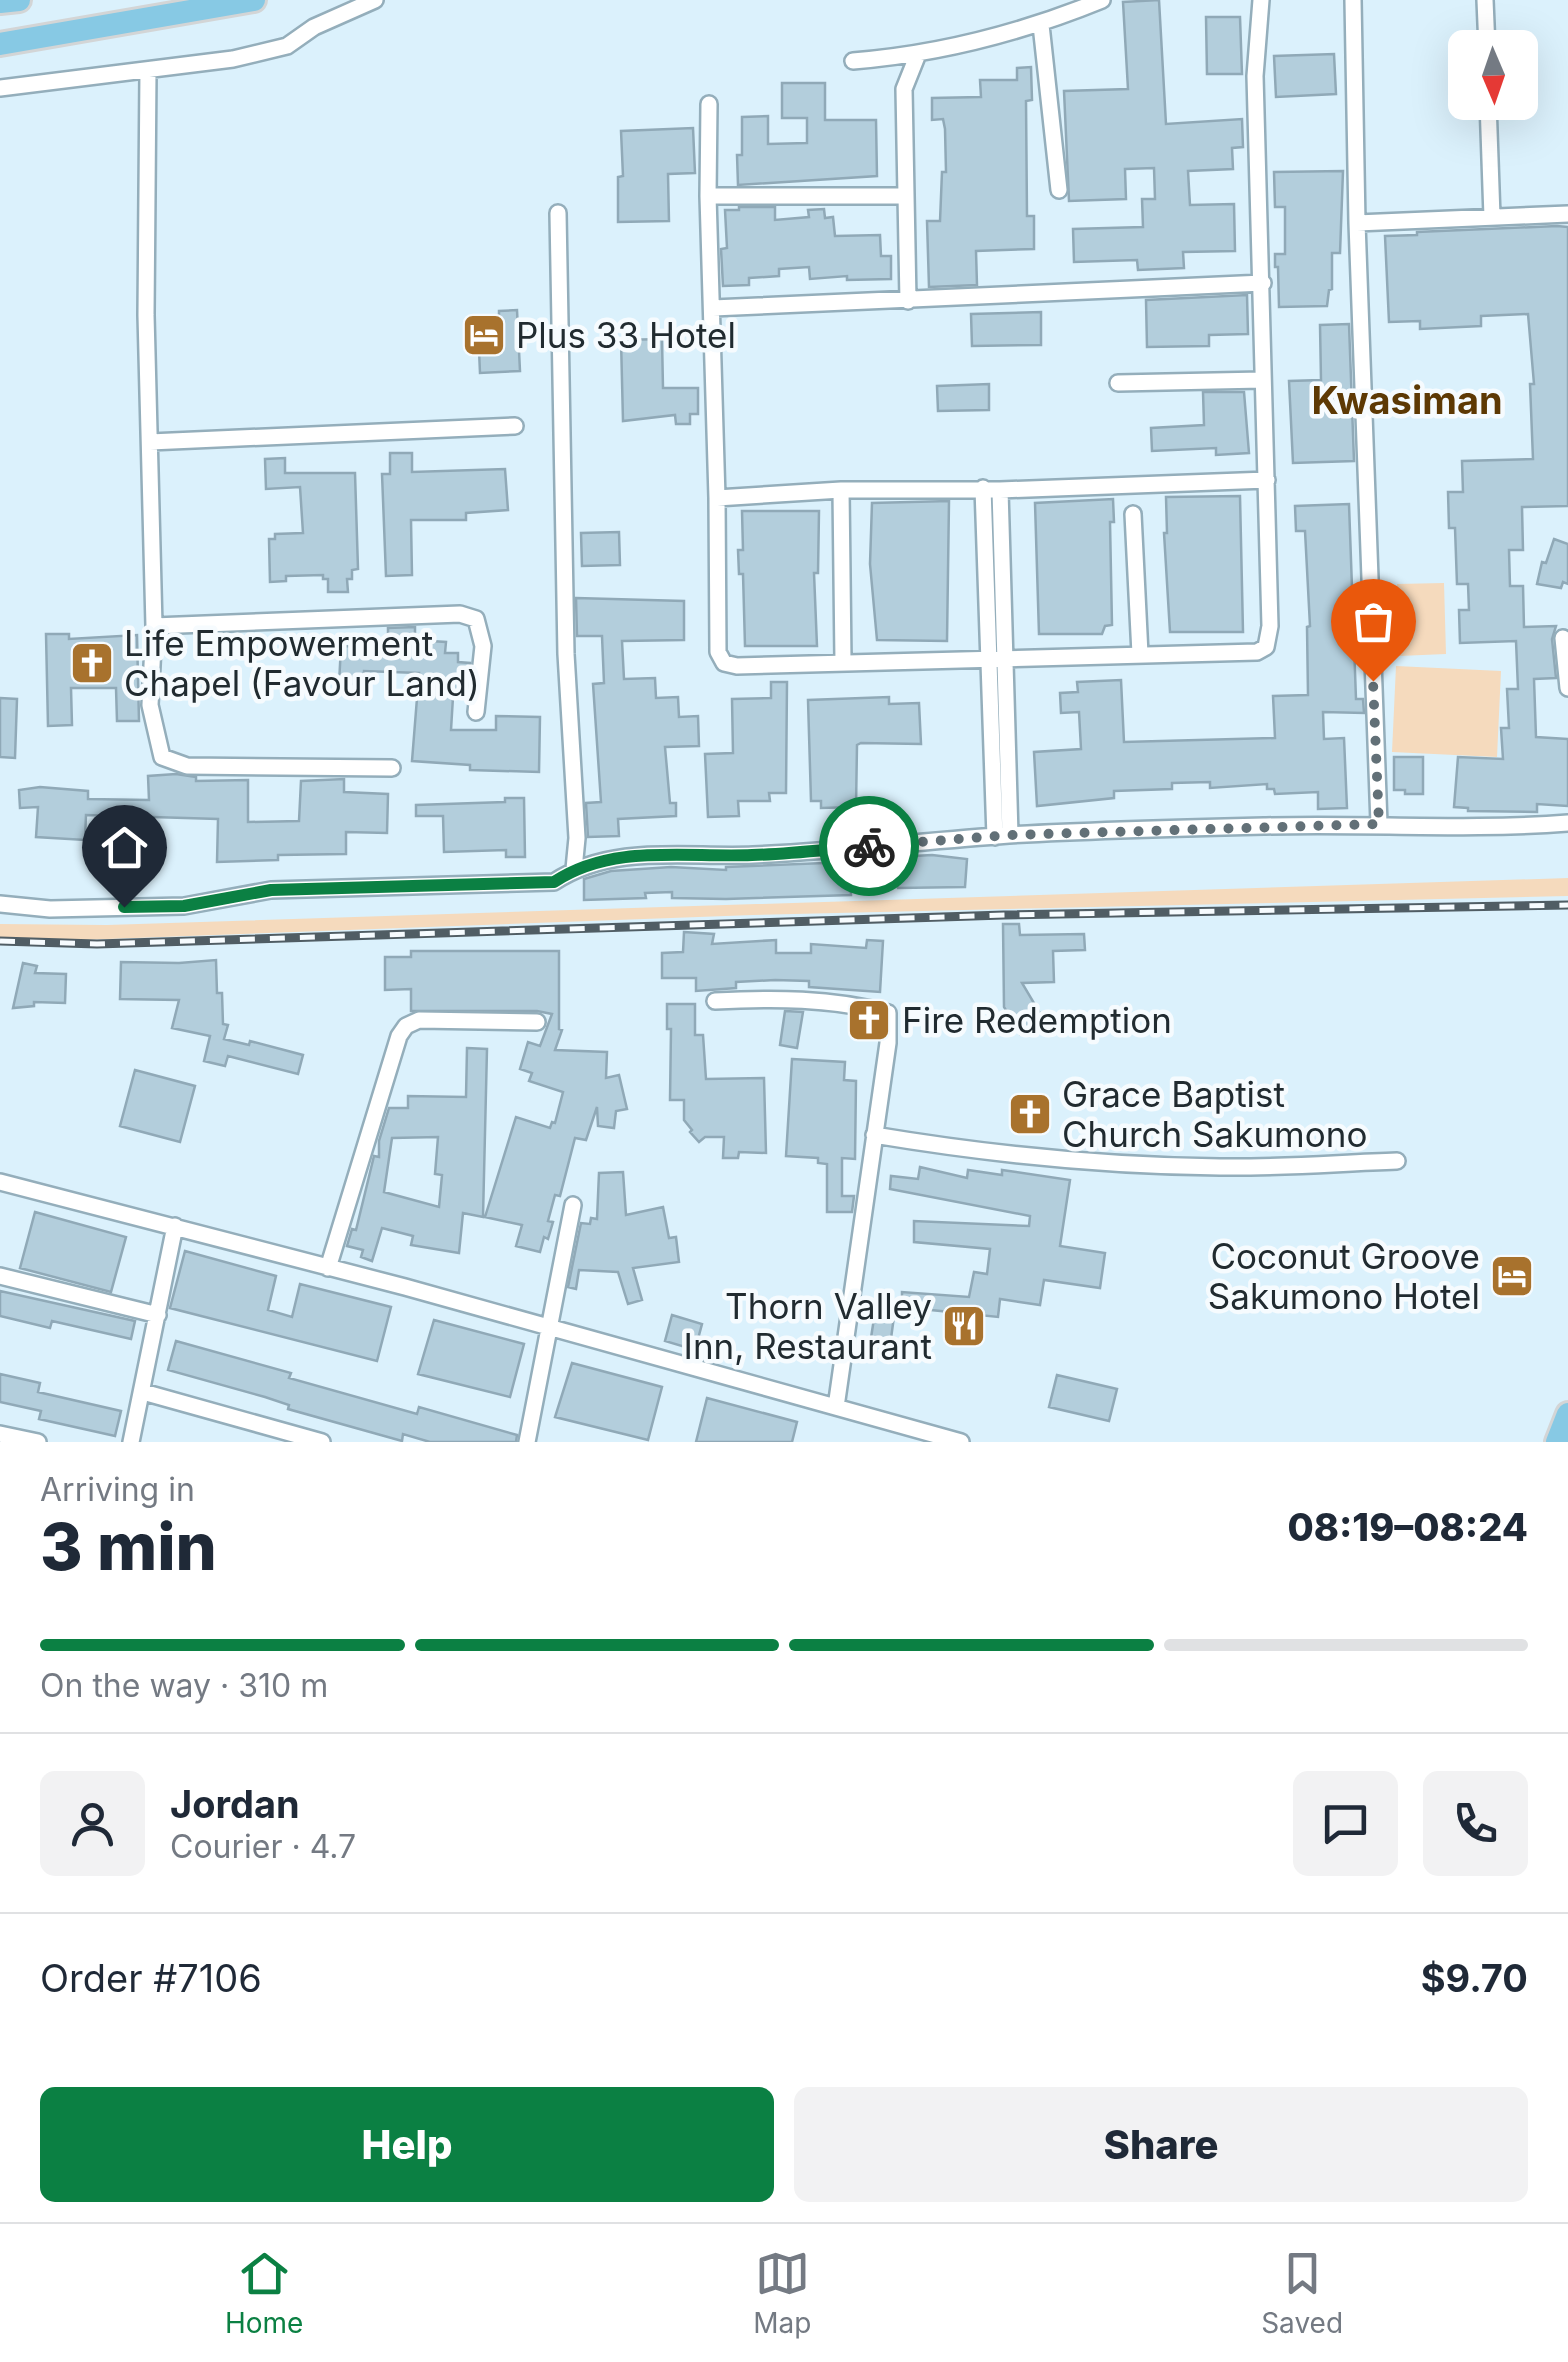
<!DOCTYPE html>
<meta charset="utf-8">
<style>
body{margin:0;font-family:Inter,sans-serif;background:#f2f2f3;color:#1f2937;height:100vh;display:flex;flex-direction:column;font-size:38px;white-space:nowrap}
*{box-sizing:border-box;margin:0}
p{font-size:32px;color:#747a83}
.icon{flex:none;width:55px;height:55px;fill:none;stroke:currentColor;stroke-width:2;stroke-linecap:round;stroke-linejoin:round}
.map{position:relative;height:1442px;overflow:hidden}
.side{display:flex;flex-direction:column;background:#fff;flex:1}
.side>*{flex:none}
.needle{width:65px;rotate:178deg}
.controls{position:absolute;left:1448px;top:30px;display:grid;gap:20px}
.controls a{display:grid;place-items:center;width:90px;height:90px;border-radius:15px;background:#fff;box-shadow:0 10px 40px #0002;font-size:50px}
.pin{position:absolute;display:grid;place-items:center;width:85px;height:85px;color:#fff;margin:-102px -42px;border-radius:50% 50% 50% 0;rotate:-45deg;box-shadow:0 0 10px #0007}
.pin .icon{rotate:45deg}
.courier{position:absolute;display:grid;place-items:center;width:100px;height:100px;margin:-50px;border:8px solid #0b8043;border-radius:50%;background:#fff;color:#222;box-shadow:0 2px 12px #0007}
.headline em{font-style:normal;font-weight:800}
.headline div{display:flex;flex-direction:column-reverse}
.headline{display:flex;align-items:center;justify-content:space-between;height:170px;padding:0 40px}
h1{font-size:65px;font-weight:800;line-height:75px}
.bar{display:grid;grid-template-columns:repeat(4,1fr);gap:15px 10px;align-content:center;height:120px;padding:0 40px}
.bar i{height:12px;border-radius:8px;background:#e0e1e3}
.bar .selected{background:#0b8043}
.bar p{grid-column:span 4}
.line{display:flex;align-items:center;gap:25px;padding:0 40px;border-top:2px solid #e0e1e3}
.line div{flex:1}
.round{display:grid;place-items:center;flex:none;width:105px;height:105px;border-radius:15px;background:#f2f2f3}
.cta{display:flex;gap:20px;margin-top:auto;padding:20px 40px}
.cta a{flex:1;height:115px;border-radius:15px;background:#0b8043;color:#fff;font-size:40px;font-weight:800;line-height:115px;text-align:center}
.cta a+a{background:#f2f2f3;color:#1f2937}
.menu{display:flex;justify-content:space-around;align-items:center;height:140px;border-top:2px solid #e0e1e3;background:#fff;font-size:28px;color:#747a83}
.menu a{display:grid;justify-items:center;gap:5px}
.menu .selected{color:#0b8043}
.map>svg:first-child{display:block}
.green{fill:#f5dabd}
.building{fill:#b3cedc;stroke:#90a9b7;stroke-width:2.5;fill-rule:evenodd}
.lines{fill:none;stroke-linecap:round;stroke-linejoin:round}
.minor-casing{stroke:#94aebb;stroke-width:20}
.primary-casing{stroke:#d3d5d6;stroke-width:28}
.minor{stroke:#fff;stroke-width:15}
.primary{stroke:#87c9e4;stroke-width:22}
.rail-casing{stroke:#505d64;stroke-width:9}
.rail{stroke:#f6fbfe;stroke-width:5;stroke-dasharray:15;stroke-linecap:butt}
.done{stroke:#627077;stroke-width:10;stroke-dasharray:0 18}
.route{stroke:#0b8043;stroke-width:12}
.labels{text-anchor:middle;dominant-baseline:central;stroke-width:9;stroke-linejoin:round;paint-order:stroke}
.poi-label{font-size:35px;fill:#212b30;stroke:#f6fbfe;text-anchor:start}
.neighbourhood-label{font-size:38px;font-weight:bold;fill:#5d3904;stroke:#f6fbfe}
</style>
<div class="map">
<svg width="1568" height="1442" viewBox="0 0 1568 1442">
<rect width="100%" height="100%" fill="#dbf1fc"/>
<path class="green" d="M 1444,583 L 1446,654 L 1399,656 L 1397,584 Z
M 1396,666 L 1501,671 L 1497,757 L 1392,752 Z
M 1568,878 L 1568,896 L 753,915 L 0,943 L 0,924 L 107,925 Z"/>
<path class="building" d="M 1159,0 L 1166,124 L 1242,119 L 1243,147 L 1232,148 L 1233,169 L 1188,171 L 1190,205 L 1234,204 L 1235,251 L 1183,252 L 1184,268 L 1138,270 L 1137,260 L 1074,262 L 1073,229 L 1143,227 L 1142,199 L 1155,199 L 1154,168 L 1125,169 L 1126,199 L 1069,201 L 1064,91 L 1128,89 L 1123,2 Z
M 1206,17 L 1240,17 L 1242,74 L 1207,74 Z
M 1334,54 L 1336,94 L 1276,97 L 1274,56 Z
M 1031,67 L 1032,100 L 1026,101 L 1027,216 L 1034,216 L 1034,249 L 976,251 L 977,285 L 929,287 L 927,221 L 940,221 L 942,172 L 946,172 L 945,129 L 943,119 L 932,120 L 932,98 L 981,97 L 980,80 L 1017,80 L 1017,68 Z
M 782,83 L 825,83 L 825,120 L 876,120 L 877,176 L 738,185 L 737,155 L 742,155 L 742,117 L 768,116 L 768,144 L 807,143 L 807,118 L 782,118 Z
M 693,128 L 695,173 L 668,174 L 669,221 L 618,222 L 618,177 L 623,176 L 621,131 Z
M 1343,171 L 1340,253 L 1332,253 L 1332,289 L 1329,290 L 1327,306 L 1279,307 L 1278,267 L 1275,267 L 1275,254 L 1285,254 L 1285,207 L 1275,207 L 1274,172 Z
M 739,207 L 775,207 L 775,220 L 809,217 L 808,210 L 824,209 L 825,218 L 833,217 L 835,236 L 880,235 L 881,256 L 891,256 L 891,279 L 847,280 L 847,276 L 810,279 L 809,267 L 779,269 L 779,276 L 749,278 L 749,285 L 723,286 L 721,249 L 727,248 L 725,210 L 739,210 Z
M 1557,226 L 1568,227 L 1568,506 L 1522,507 L 1523,550 L 1509,550 L 1510,586 L 1523,586 L 1524,627 L 1556,626 L 1552,639 L 1556,678 L 1534,679 L 1536,737 L 1568,739 L 1568,806 L 1537,804 L 1537,812 L 1468,811 L 1468,808 L 1454,807 L 1458,757 L 1503,759 L 1501,728 L 1509,728 L 1507,689 L 1518,689 L 1516,641 L 1460,643 L 1459,610 L 1469,610 L 1468,584 L 1457,584 L 1455,528 L 1449,528 L 1448,492 L 1463,492 L 1462,461 L 1533,459 L 1530,384 L 1534,384 L 1528,314 L 1481,316 L 1481,326 L 1420,329 L 1420,321 L 1389,322 L 1385,236 L 1417,235 L 1417,232 Z
M 1247,295 L 1248,334 L 1209,335 L 1209,346 L 1147,347 L 1146,300 Z
M 517,310 L 520,371 L 480,373 L 478,327 L 499,326 L 499,311 Z
M 1041,312 L 1041,345 L 972,346 L 971,314 Z
M 1349,324 L 1354,461 L 1293,463 L 1289,381 L 1321,380 L 1320,325 Z
M 662,339 L 663,388 L 698,388 L 698,414 L 690,414 L 690,424 L 676,424 L 675,415 L 623,421 L 621,340 Z
M 989,384 L 989,410 L 938,411 L 937,386 Z
M 1203,392 L 1244,392 L 1249,453 L 1216,455 L 1216,448 L 1152,451 L 1151,428 L 1204,425 Z
M 390,453 L 412,453 L 412,472 L 505,469 L 508,510 L 466,513 L 466,520 L 411,520 L 412,575 L 386,576 L 382,474 L 390,474 Z
M 285,458 L 285,473 L 355,473 L 358,569 L 352,570 L 352,579 L 347,579 L 348,592 L 328,592 L 328,579 L 323,579 L 323,575 L 286,576 L 286,581 L 270,582 L 269,539 L 275,539 L 275,534 L 303,533 L 300,487 L 266,489 L 265,459 Z
M 1240,496 L 1243,632 L 1170,632 L 1164,533 L 1167,533 L 1166,497 Z
M 1113,499 L 1114,522 L 1110,522 L 1112,625 L 1105,626 L 1102,634 L 1039,634 L 1035,503 Z
M 949,501 L 947,641 L 877,640 L 870,564 L 872,503 Z
M 1349,504 L 1356,699 L 1363,699 L 1364,713 L 1323,712 L 1324,739 L 1344,738 L 1347,808 L 1318,809 L 1318,792 L 1275,794 L 1274,789 L 1267,789 L 1267,784 L 1210,788 L 1210,782 L 1172,783 L 1172,789 L 1114,791 L 1114,798 L 1037,806 L 1034,752 L 1081,749 L 1079,712 L 1061,713 L 1060,693 L 1078,692 L 1077,682 L 1121,680 L 1124,742 L 1275,738 L 1273,696 L 1308,695 L 1307,627 L 1310,626 L 1305,531 L 1296,531 L 1295,506 Z
M 742,511 L 819,511 L 818,573 L 814,573 L 817,646 L 745,646 L 743,574 L 739,574 L 738,550 L 743,550 Z
M 619,532 L 620,565 L 582,566 L 581,533 Z
M 1554,539 L 1568,544 L 1568,584 L 1563,582 L 1561,588 L 1537,584 L 1542,562 L 1546,563 Z
M 576,598 L 684,601 L 684,640 L 622,641 L 624,679 L 655,678 L 656,698 L 678,697 L 679,717 L 698,716 L 699,746 L 665,747 L 670,803 L 676,803 L 676,816 L 618,819 L 619,836 L 588,837 L 586,803 L 601,802 L 593,684 L 604,683 L 602,636 L 577,636 Z
M 415,627 L 415,640 L 446,642 L 445,653 L 458,653 L 458,662 L 470,663 L 466,698 L 453,697 L 451,730 L 496,730 L 496,716 L 540,717 L 539,772 L 470,770 L 470,765 L 412,761 L 419,673 L 364,671 L 363,684 L 339,684 L 341,646 L 388,648 L 388,628 Z
M 46,634 L 69,634 L 69,639 L 137,635 L 139,721 L 117,721 L 116,688 L 71,688 L 72,725 L 48,726 Z
M 771,682 L 787,682 L 786,793 L 769,793 L 770,801 L 738,801 L 739,816 L 708,817 L 705,754 L 733,753 L 732,699 L 771,698 Z
M 889,697 L 889,704 L 919,703 L 921,744 L 861,743 L 857,745 L 856,807 L 821,808 L 821,801 L 811,801 L 808,700 Z
M 0,698 L 17,699 L 15,758 L 0,757 Z
M 1394,757 L 1423,757 L 1423,794 L 1405,794 L 1405,790 L 1394,790 Z
M 176,774 L 196,777 L 196,781 L 248,780 L 248,822 L 299,821 L 301,781 L 344,779 L 344,792 L 388,794 L 387,833 L 346,832 L 346,854 L 278,855 L 278,860 L 217,862 L 218,819 L 86,815 L 85,840 L 36,837 L 38,807 L 20,808 L 19,790 L 40,787 L 88,791 L 88,799 L 149,800 L 148,776 Z
M 505,798 L 524,798 L 525,857 L 506,857 L 506,850 L 444,852 L 443,816 L 416,816 L 416,805 L 505,802 Z
M 932,855 L 967,859 L 965,887 L 898,888 L 896,857 Z
M 849,862 L 851,895 L 726,899 L 672,898 L 672,892 L 645,893 L 646,898 L 584,900 L 584,879 L 611,871 L 671,867 L 726,870 L 726,867 Z
M 1003,924 L 1019,924 L 1020,935 L 1084,934 L 1085,950 L 1053,951 L 1054,982 L 1022,983 L 1044,1020 L 1020,1034 L 1004,1007 Z
M 684,932 L 714,934 L 712,944 L 776,940 L 776,953 L 811,953 L 811,944 L 866,948 L 867,940 L 883,941 L 880,992 L 809,987 L 809,981 L 775,980 L 736,982 L 736,988 L 696,991 L 696,978 L 662,978 L 662,953 L 683,952 Z
M 411,951 L 559,951 L 559,1029 L 562,1030 L 555,1050 L 607,1052 L 606,1078 L 619,1075 L 627,1109 L 616,1111 L 614,1128 L 598,1126 L 597,1107 L 586,1140 L 575,1138 L 560,1196 L 555,1195 L 548,1221 L 553,1222 L 548,1239 L 544,1237 L 540,1252 L 516,1246 L 522,1225 L 485,1217 L 516,1117 L 550,1128 L 552,1122 L 555,1123 L 563,1092 L 529,1081 L 532,1073 L 520,1069 L 528,1042 L 540,1046 L 552,1014 L 537,1011 L 411,1011 L 411,989 L 385,990 L 385,957 L 411,957 Z
M 216,960 L 217,993 L 222,993 L 223,1024 L 228,1025 L 224,1039 L 249,1045 L 250,1041 L 303,1055 L 298,1074 L 228,1056 L 225,1066 L 204,1061 L 210,1036 L 172,1028 L 179,1000 L 120,999 L 121,962 L 179,963 Z
M 23,963 L 37,966 L 35,973 L 66,974 L 65,1003 L 34,1002 L 34,1006 L 13,1008 Z
M 667,1004 L 695,1004 L 695,1035 L 703,1035 L 706,1079 L 764,1078 L 766,1153 L 739,1152 L 738,1158 L 723,1158 L 724,1137 L 705,1137 L 699,1142 L 690,1132 L 692,1130 L 684,1120 L 684,1100 L 670,1100 L 671,1029 L 667,1029 Z
M 785,1011 L 803,1012 L 797,1048 L 780,1045 Z
M 467,1048 L 487,1049 L 483,1217 L 463,1213 L 459,1253 L 411,1245 L 413,1236 L 382,1228 L 372,1261 L 361,1257 L 363,1250 L 347,1246 L 352,1229 L 356,1230 L 374,1156 L 379,1157 L 379,1141 L 389,1108 L 408,1108 L 408,1096 L 466,1097 ZM 438,1137 L 435,1174 L 442,1175 L 439,1207 L 384,1192 L 392,1138 Z
M 792,1059 L 845,1062 L 844,1080 L 856,1081 L 855,1159 L 842,1158 L 842,1196 L 854,1196 L 852,1212 L 827,1212 L 827,1164 L 818,1163 L 818,1158 L 786,1156 Z
M 135,1070 L 195,1086 L 180,1142 L 120,1126 Z
M 920,1167 L 967,1178 L 968,1170 L 1002,1175 L 1002,1170 L 1070,1180 L 1060,1246 L 1105,1253 L 1100,1288 L 1044,1280 L 1040,1305 L 1000,1299 L 998,1317 L 902,1307 L 902,1292 L 969,1297 L 974,1272 L 987,1274 L 990,1249 L 914,1242 L 914,1221 L 1029,1226 L 1030,1216 L 890,1189 L 891,1176 L 918,1179 Z
M 623,1172 L 626,1215 L 663,1207 L 669,1238 L 676,1237 L 679,1262 L 633,1268 L 642,1300 L 628,1304 L 618,1272 L 579,1270 L 576,1289 L 568,1287 L 581,1223 L 590,1224 L 591,1218 L 597,1219 L 599,1173 Z
M 35,1212 L 126,1237 L 111,1292 L 20,1268 Z
M 185,1251 L 276,1276 L 268,1310 L 292,1317 L 300,1284 L 391,1307 L 377,1361 L 170,1308 Z
M 0,1291 L 135,1321 L 131,1339 L 52,1321 L 50,1328 L 0,1316 Z
M 876,1306 L 895,1309 L 890,1346 L 870,1344 Z
M 672,1315 L 702,1324 L 695,1350 L 665,1341 Z
M 434,1320 L 524,1344 L 510,1397 L 418,1374 Z
M 176,1341 L 291,1373 L 289,1378 L 417,1414 L 419,1407 L 517,1435 L 516,1442 L 430,1442 L 403,1434 L 402,1441 L 288,1409 L 289,1405 L 265,1397 L 168,1370 Z
M 572,1363 L 662,1387 L 648,1440 L 555,1417 Z
M 0,1374 L 40,1383 L 38,1392 L 121,1411 L 115,1436 L 39,1419 L 41,1411 L 0,1402 Z
M 1057,1375 L 1117,1389 L 1109,1421 L 1049,1407 Z
M 707,1398 L 797,1422 L 792,1442 L 696,1442 Z"/>
<g class="lines">
<g class="minor-casing">
<path id="minor" d="M 1261,0 L 1255,76 L 1270,626 L 1266,647 L 1257,652 L 737,666 L 724,663 L 718,652 L 717,498 L 841,490 L 1000,490 L 1267,480
M 1353,0 L 1357,223 L 1379,824
M 1485,0 L 1487,48
M 1041,25 L 1059,190
M 853,61 C 941,54 1021,33 1102,0
M 148,71 L 146,315 L 154,626 L 150,705 L 162,757 L 187,766 L 392,768
M 0,88 L 233,59 L 287,46 L 314,27 L 375,0
M 1488,102 L 1492,217
M 709,104 L 708,196 L 717,498
M 708,196 L 904,196
M 558,213 L 566,654 L 577,838 L 574,869
M 1357,223 L 1568,214
M 908,301 L 904,89 L 918,54
M 713,308 L 1263,283
M 1118,383 L 1262,380
M 150,442 L 515,426
M 983,488 L 995,837
M 841,490 L 843,661
M 1000,490 L 1010,835
M 1133,514 L 1140,654
M 154,626 L 460,614 L 476,619 L 483,646 L 476,712
M 1563,638 L 1568,688
M 0,904 L 50,909 L 184,906 L 271,890 L 554,882 C 613,843 687,858 753,855 C 839,851 924,841 1009,835 C 1095,830 1181,828 1266,826 C 1367,823 1467,831 1568,823
M 715,1001 C 774,998 831,998 888,1013 L 888,1043 L 836,1407
M 874,1135 C 988,1154 1104,1166 1220,1167 C 1279,1168 1338,1163 1397,1161
M 0,1182 L 405,1287 L 961,1442
M 328,1268 L 399,1036 L 406,1026 L 419,1020 L 537,1022
M 0,1276 L 158,1315
M 143,1392 L 322,1442
M 0,1434 L 38,1442
M 131,1442 L 175,1226
M 527,1442 L 573,1205"/>
</g>
<g class="primary-casing">
<path id="primary" d="M 0,2 L 19,0
M 0,44 L 254,0
M 1557,1442 L 1568,1414"/>
</g>
<use href="#minor" class="minor"/>
<use href="#primary" class="primary"/>
<g class="rail-casing">
<path id="rail" d="M 0,941 L 97,944 L 1004,915 L 1568,905"/>
</g>
<use href="#rail" class="rail"/>
</g>
<g class="lines">
<path class="done" d="M 869,846 L 1010,835 L 1379,824 L 1373,681"/>
<path class="route" d="M 124,907 L 184,906 L 271,890 L 554,882 C 613,843 686,858 752,855 C 791,854 830,849 869,846"/>
</g>
<defs>
<g id="hotel-square" transform="scale(2.25)"><rect x="-9" y="-9" width="18" height="18" rx="4" fill="#a8722d" stroke="#f6fbfe"/><path d="M-6-4.5h1.5V1H6V5H4.5V3h-9V5H-6ZM-4 0a1.8 1.8 0 1 1 3.6 0ZM.5 0V-2.5h3Q6-2.5 6 0Z" fill="#fff"/></g>
<g id="church-square" transform="scale(2.25)"><rect x="-9" y="-9" width="18" height="18" rx="4" fill="#a8722d" stroke="#f6fbfe"/><path d="M-1.2-6h2.4v3.5h3.3v2.4h-3.3V6h-2.4V-.1h-3.3v-2.4h3.3Z" fill="#fff"/></g>
<g id="restaurant-square" transform="scale(2.25)"><rect x="-9" y="-9" width="18" height="18" rx="4" fill="#a8722d" stroke="#f6fbfe"/><path d="M-5-6h1v4h1v-4h1v4h1v-4h1v5L-1.5 .5V6h-2V.5L-5-1ZM5-6V6H3V1.5H1.5Q1.5-4 5-6Z" fill="#fff"/></g>
</defs>
<g fill-rule="evenodd">
<use href="#hotel-square" x="484" y="335"/>
<use href="#church-square" x="92" y="663"/>
<use href="#church-square" x="869" y="1020"/>
<use href="#church-square" x="1030" y="1114"/>
<use href="#hotel-square" x="1512" y="1276"/>
<use href="#restaurant-square" x="964" y="1326"/>
</g>
<g class="labels">
<g class="poi-label">
<text x="516" y="335">Plus 33 Hotel</text>
<text x="124" y="643">Life Empowerment<tspan x="124" dy="40">Chapel (Favour Land)</tspan></text>
<text x="902" y="1020">Fire Redemption</text>
<text x="1062" y="1094">Grace Baptist<tspan x="1062" dy="40">Church Sakumono</tspan></text>
<text x="1480" y="1256" text-anchor="end">Coconut Groove<tspan x="1480" dy="40">Sakumono Hotel</tspan></text>
<text x="932" y="1306" text-anchor="end">Thorn Valley<tspan x="932" dy="40">Inn, Restaurant</tspan></text>
</g>
<g class="neighbourhood-label">
<text x="1407" y="400">Kwasiman</text>
</g>
</g>
</svg>
<div class="controls">
<a><svg class="needle" viewBox="-14 -14 28 28"><path d="M0-13l5 13h-10z" fill="#e53935"/><path d="M0 13l5-13h-10z" fill="#747a83"/></svg></a>
</div>
<div class="pin" style="left:1373px;top:681px;background:#ea580c"><svg class="icon" aria-label="bag" viewBox="0 0 24 24"><path d="M5 8h14l-1 12H6zM9 8a3 3 0 0 1 6 0"/></svg></div>
<div class="pin" style="left:124px;top:907px;background:#1f2937"><svg class="icon" aria-label="home" viewBox="0 0 24 24"><path d="M3 11l9-7 9 7M6 9v11h12V9"/></svg></div>
<div class="courier" style="left:869px;top:846px"><svg class="icon" aria-label="bike" viewBox="0 0 24 24"><circle cx="6" cy="16" r="4"/><circle cx="18" cy="16" r="4"/><path d="M6 16l4-8h5l3 8M10 8l3 8H6M13 5h3"/></svg></div>
</div>
<section class="side">
<div class="headline"><div><h1>3 min</h1><p>Arriving in</p></div><em>08:19–08:24</em></div>
<div class="bar"><i class="selected"></i><i class="selected"></i><i class="selected"></i><i></i><p>On the way · 310 m</p></div>
<div class="line" style="height:180px"><a class="round"><svg class="icon" aria-label="person" viewBox="0 0 24 24"><circle cx="12" cy="8" r="4"/><path d="M4 21q1-7 8-7t8 7"/></svg></a><div><b>Jordan</b><p>Courier · 4.7</p></div><a class="round"><svg class="icon" aria-label="chat" viewBox="0 0 24 24"><path d="M4 5h16v11H9l-5 4z"/></svg></a><a class="round"><svg class="icon" aria-label="phone" viewBox="0 0 24 24"><path d="M5 4h4l2 5-3 2q2 4 5 5l2-3 5 2v4C11 20 4 13 5 4z"/></svg></a></div>
<div class="line" style="height:130px"><div>Order #7106</div><b>$9.70</b></div>
<div class="cta"><a>Help</a><a>Share</a></div>
</section>
<nav class="menu">
<a class="selected"><svg class="icon" aria-label="home" viewBox="0 0 24 24"><path d="M3 11l9-7 9 7M6 9v11h12V9"/></svg>Home</a>
<a><svg class="icon" aria-label="map" viewBox="0 0 24 24"><path d="M3 6l6-2 6 2 6-2v14l-6 2-6-2-6 2zM9 4v14M15 6v14"/></svg>Map</a>
<a><svg class="icon" aria-label="saved" viewBox="0 0 24 24"><path d="M7 4h10v16l-5-4-5 4z"/></svg>Saved</a>
</nav>
